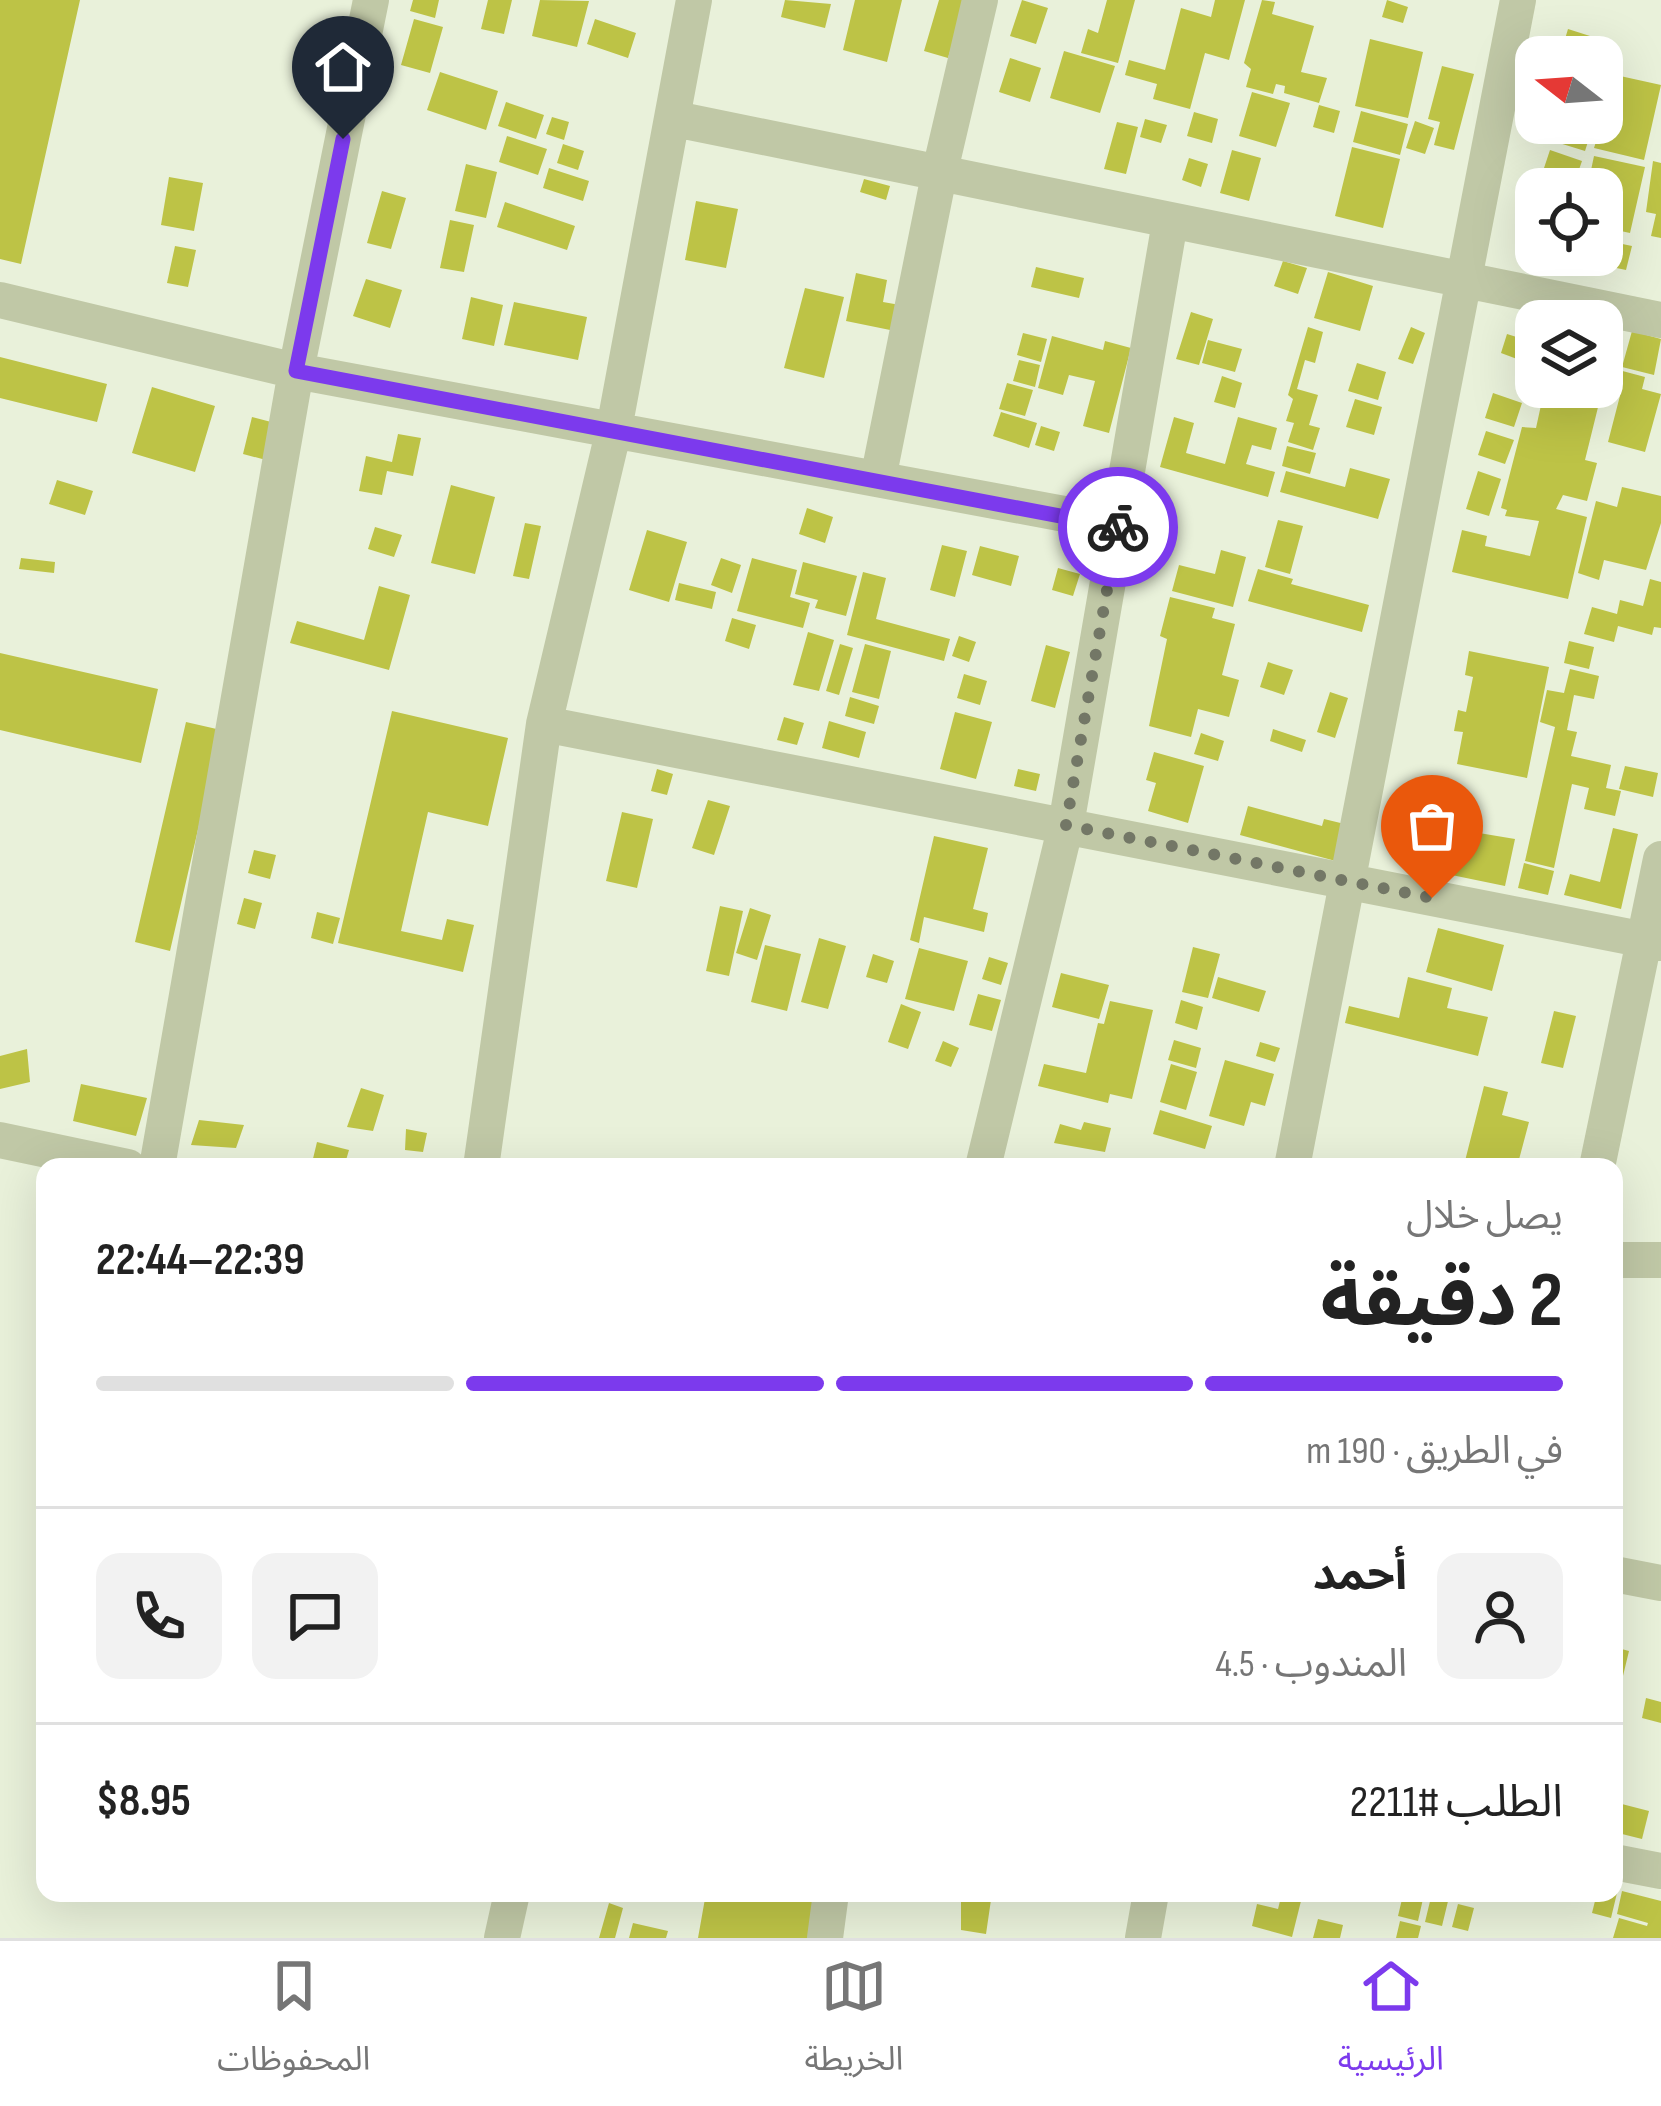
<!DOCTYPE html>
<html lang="ar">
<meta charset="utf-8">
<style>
body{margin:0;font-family:"Sofia Sans Condensed","Noto Sans Arabic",sans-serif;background:#f2f2f2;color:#222;direction:rtl;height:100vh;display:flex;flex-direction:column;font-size:45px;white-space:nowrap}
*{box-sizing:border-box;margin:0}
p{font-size:39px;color:#767676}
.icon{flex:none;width:66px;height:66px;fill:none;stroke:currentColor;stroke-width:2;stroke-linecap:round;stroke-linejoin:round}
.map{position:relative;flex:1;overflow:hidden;direction:ltr}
.details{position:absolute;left:36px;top:1158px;width:1587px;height:744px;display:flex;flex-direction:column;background:#fff;border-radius:24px;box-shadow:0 12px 48px #0002;direction:rtl}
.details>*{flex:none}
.needle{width:78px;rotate:287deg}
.fabs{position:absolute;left:1515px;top:36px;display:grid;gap:24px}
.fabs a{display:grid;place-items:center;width:108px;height:108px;border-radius:24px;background:#fff;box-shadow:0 12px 48px #0002;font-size:60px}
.pin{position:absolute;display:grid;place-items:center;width:102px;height:102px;color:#fff;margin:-123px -51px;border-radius:50% 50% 50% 0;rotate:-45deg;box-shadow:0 0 12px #0007}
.pin .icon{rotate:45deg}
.courier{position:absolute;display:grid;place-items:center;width:120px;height:120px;margin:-60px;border:9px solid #7c3aed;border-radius:50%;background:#fff;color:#222;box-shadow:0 3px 15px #0007}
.headline em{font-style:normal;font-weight:700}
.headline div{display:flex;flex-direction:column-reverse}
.headline{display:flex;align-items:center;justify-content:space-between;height:204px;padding:0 60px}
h1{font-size:78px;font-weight:700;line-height:90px}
.bar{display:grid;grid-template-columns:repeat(4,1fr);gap:18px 12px;align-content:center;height:144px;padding:0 60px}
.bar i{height:15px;border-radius:9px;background:#e0e0e0}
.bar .active{background:#7c3aed}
.bar p{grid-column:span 4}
.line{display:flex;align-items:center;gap:30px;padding:0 60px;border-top:3px solid #e0e0e0}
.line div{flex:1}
.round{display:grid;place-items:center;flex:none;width:126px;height:126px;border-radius:24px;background:#f2f2f2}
.menu{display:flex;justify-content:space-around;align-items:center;height:168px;border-top:3px solid #e0e0e0;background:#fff;font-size:33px;color:#767676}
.menu a{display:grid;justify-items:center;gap:6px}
.menu .active{color:#7c3aed}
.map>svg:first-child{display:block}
.building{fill:#bdc346}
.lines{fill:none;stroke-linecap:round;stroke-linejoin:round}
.minor{stroke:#c0c8a6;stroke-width:36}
.done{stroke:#737766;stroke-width:12;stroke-dasharray:0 21.6}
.route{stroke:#7c3aed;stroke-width:15}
</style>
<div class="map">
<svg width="1661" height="1938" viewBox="0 0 1661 1938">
<rect width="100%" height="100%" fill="#e9f1da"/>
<path class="building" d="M 0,0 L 80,0 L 21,264 L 0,259 Z
M 413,0 L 439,0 L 435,18 L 410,11 Z
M 488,0 L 512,0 L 504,34 L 481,29 Z
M 540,0 L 589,1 L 577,47 L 532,36 Z
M 785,0 L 831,4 L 825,28 L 781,17 Z
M 855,0 L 902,0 L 887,62 L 843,50 Z
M 939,0 L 966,0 L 948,58 L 924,51 Z
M 1022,0 L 1048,8 L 1036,44 L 1010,36 Z
M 1107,0 L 1135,0 L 1118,63 L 1081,53 L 1088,29 L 1098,33 Z
M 1215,0 L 1245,0 L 1229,60 L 1205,53 L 1190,109 L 1153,99 L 1157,84 L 1125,75 L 1129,60 L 1165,70 L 1181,8 L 1211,17 Z
M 1262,0 L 1275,2 L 1272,14 L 1314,26 L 1301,72 L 1327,78 L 1319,103 L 1284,93 L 1285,86 L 1276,84 L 1273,94 L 1246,87 L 1251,69 L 1244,63 Z
M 1387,0 L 1408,7 L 1403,23 L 1382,17 Z
M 414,19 L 443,27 L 430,73 L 401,65 Z
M 595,19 L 636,33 L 628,58 L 587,44 Z
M 1568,29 L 1590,36 L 1583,56 L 1562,49 Z
M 1370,39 L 1423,52 L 1408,118 L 1355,106 Z
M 1064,51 L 1115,66 L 1100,113 L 1050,98 Z
M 1010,58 L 1041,68 L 1030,102 L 999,92 Z
M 1442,66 L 1474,74 L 1454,150 L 1434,145 L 1440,122 L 1428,119 Z
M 440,72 L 498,91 L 486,130 L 427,110 Z
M 1602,72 L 1661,85 L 1644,160 L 1594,148 L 1602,123 Z
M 1252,92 L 1290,103 L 1276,147 L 1239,136 Z
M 506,102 L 544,115 L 536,139 L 498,126 Z
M 1319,105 L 1340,111 L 1334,133 L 1313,127 Z
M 1361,111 L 1408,124 L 1400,155 L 1353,142 Z
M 1194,112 L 1218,119 L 1212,143 L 1187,136 Z
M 552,117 L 569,122 L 564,140 L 546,134 Z
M 1145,119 L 1167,125 L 1161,143 L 1140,137 Z
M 1415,121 L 1434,128 L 1425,154 L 1406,148 Z
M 1117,122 L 1138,127 L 1126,174 L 1104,169 Z
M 1548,123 L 1593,126 L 1585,151 L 1543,138 Z
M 507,136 L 547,149 L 538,175 L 499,162 Z
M 563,144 L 584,151 L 578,170 L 557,163 Z
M 1352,147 L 1400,159 L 1383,228 L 1335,216 Z
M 1232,150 L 1261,158 L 1249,201 L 1220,193 Z
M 1550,150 L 1582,161 L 1573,187 L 1541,177 Z
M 1594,156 L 1645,167 L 1630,233 L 1602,227 L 1602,189 L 1587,189 Z
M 1189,158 L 1208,164 L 1201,187 L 1182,180 Z
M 1653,161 L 1661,163 L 1661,238 L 1651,236 L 1656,214 L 1646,212 Z
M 466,164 L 497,172 L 486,218 L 455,211 Z
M 549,168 L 589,181 L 583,201 L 543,188 Z
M 169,177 L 203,183 L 194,231 L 161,225 Z
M 864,179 L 890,186 L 886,200 L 860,192 Z
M 382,191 L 406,198 L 391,249 L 367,243 Z
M 696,201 L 738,209 L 726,268 L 685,260 Z
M 505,202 L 575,226 L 567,250 L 497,227 Z
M 450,220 L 474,225 L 464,272 L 440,268 Z
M 1608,241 L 1632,246 L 1626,270 L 1602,265 Z
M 175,246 L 196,250 L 188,287 L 167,283 Z
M 1283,261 L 1307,268 L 1298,294 L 1274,286 Z
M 1036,267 L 1084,278 L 1079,298 L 1031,287 Z
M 1328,272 L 1373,286 L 1360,331 L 1314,318 Z
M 856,273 L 887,280 L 883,302 L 900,305 L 895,331 L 846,321 Z
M 366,279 L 402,290 L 390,328 L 353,316 Z
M 805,288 L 844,297 L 824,378 L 784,368 Z
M 471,297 L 503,305 L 494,346 L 462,339 Z
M 514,302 L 587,317 L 578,360 L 504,345 Z
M 1191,312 L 1213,319 L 1199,365 L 1176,359 Z
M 1308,327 L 1323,332 L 1315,363 L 1305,360 L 1297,389 L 1318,395 L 1309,425 L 1320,428 L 1313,450 L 1288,442 L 1294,423 L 1286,421 L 1293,399 L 1288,395 Z
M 1411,327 L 1425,333 L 1413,364 L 1398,359 Z
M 1632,331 L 1661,339 L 1654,375 L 1622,367 Z
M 1023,333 L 1047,339 L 1041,362 L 1017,355 Z
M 1507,334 L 1523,339 L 1517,359 L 1501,353 Z
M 1052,336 L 1103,350 L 1105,341 L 1131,348 L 1109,433 L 1083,426 L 1095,381 L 1069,375 L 1063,395 L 1038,388 Z
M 1208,340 L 1242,349 L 1235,372 L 1202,363 Z
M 0,357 L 107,384 L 97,422 L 0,398 Z
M 1019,360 L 1040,365 L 1035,387 L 1013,381 Z
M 1357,363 L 1386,372 L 1378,400 L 1348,391 Z
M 1615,369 L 1645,377 L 1642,389 L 1661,394 L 1645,452 L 1608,442 L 1622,388 L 1611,385 Z
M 1222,376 L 1242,383 L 1235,408 L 1214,402 Z
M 1007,383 L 1033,390 L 1025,416 L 999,409 Z
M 152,387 L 215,406 L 195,472 L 132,453 Z
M 1572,387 L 1603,387 L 1585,460 L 1597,463 L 1587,501 L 1563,495 L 1556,509 L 1587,517 L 1568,599 L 1452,572 L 1462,530 L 1487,536 L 1485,546 L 1530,556 L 1539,521 L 1505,516 L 1507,510 L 1501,508 L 1522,427 L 1536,428 L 1543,396 L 1568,402 Z
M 1493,393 L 1522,403 L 1514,427 L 1485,418 Z
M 1355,399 L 1382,407 L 1374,435 L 1346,427 Z
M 1001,412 L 1037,423 L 1029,448 L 993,436 Z
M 252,417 L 275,423 L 266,460 L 243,454 Z
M 1174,417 L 1194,423 L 1186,453 L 1225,464 L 1238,417 L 1277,428 L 1271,450 L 1252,445 L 1246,464 L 1275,472 L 1268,497 L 1160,467 Z
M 1041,426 L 1060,432 L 1054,451 L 1035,445 Z
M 1486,431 L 1514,440 L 1505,464 L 1478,455 Z
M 398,434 L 421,438 L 413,476 L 387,471 L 382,495 L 359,491 L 366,456 L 392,462 Z
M 1287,446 L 1316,453 L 1310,474 L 1282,466 Z
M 1350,468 L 1390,479 L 1378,519 L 1280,492 L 1286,471 L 1345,487 Z
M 1478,471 L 1501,479 L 1489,516 L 1466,509 Z
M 57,480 L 93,491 L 85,515 L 49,504 Z
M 451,485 L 495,497 L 475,574 L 431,563 Z
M 1622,487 L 1661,496 L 1661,523 L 1646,570 L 1604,560 L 1599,580 L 1578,573 L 1596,501 L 1617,507 Z
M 807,508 L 833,517 L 825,543 L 799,534 Z
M 1278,520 L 1303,526 L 1290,574 L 1265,567 Z
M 525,523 L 541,526 L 529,579 L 513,576 Z
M 375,527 L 402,535 L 394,557 L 368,549 Z
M 647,530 L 687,542 L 669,602 L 629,590 Z
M 942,545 L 967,551 L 955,597 L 930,590 Z
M 980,546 L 1019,556 L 1011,586 L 972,575 Z
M 1221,550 L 1246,557 L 1233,607 L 1172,591 L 1179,565 L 1215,574 Z
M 21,558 L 55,562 L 54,573 L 19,569 Z
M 721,558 L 741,565 L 732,593 L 711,585 Z
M 752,558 L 797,570 L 790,597 L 810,603 L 803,628 L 737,611 Z
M 803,562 L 857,576 L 846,616 L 815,608 L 818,600 L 795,594 Z
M 1058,568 L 1080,574 L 1073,596 L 1052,590 Z
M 1258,569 L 1293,579 L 1291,584 L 1369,605 L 1362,632 L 1248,601 Z
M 863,572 L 886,578 L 876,619 L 950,639 L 944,661 L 847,635 Z
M 1650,579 L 1661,582 L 1661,628 L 1654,627 L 1652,635 L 1618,626 L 1614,642 L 1584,634 L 1592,607 L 1617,614 L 1620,600 L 1643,606 Z
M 679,583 L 716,592 L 712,609 L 675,600 Z
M 379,586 L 410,595 L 389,670 L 290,643 L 297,621 L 364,640 Z
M 1170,597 L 1215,608 L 1212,618 L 1235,624 L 1222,675 L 1239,680 L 1229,717 L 1198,709 L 1191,737 L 1149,726 L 1167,639 L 1160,636 Z
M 732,618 L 756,625 L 749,649 L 725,641 Z
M 808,632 L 834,640 L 819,691 L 793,685 Z
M 959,636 L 976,642 L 969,662 L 952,656 Z
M 1569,641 L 1594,647 L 1589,669 L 1564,663 Z
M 840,644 L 853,648 L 839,695 L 826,691 Z
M 865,644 L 891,651 L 879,699 L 852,692 Z
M 1046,645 L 1070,652 L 1055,708 L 1031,701 Z
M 1469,651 L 1549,667 L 1527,778 L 1457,764 L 1463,732 L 1454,731 L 1458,710 L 1466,712 L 1473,677 L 1465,675 Z
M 0,653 L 158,689 L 141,763 L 0,730 Z
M 1268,662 L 1293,670 L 1284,695 L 1260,687 Z
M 1570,669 L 1599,676 L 1594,699 L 1574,695 L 1567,730 L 1577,732 L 1571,756 L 1611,765 L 1606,788 L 1621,791 L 1615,816 L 1584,809 L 1589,788 L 1572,784 L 1554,868 L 1525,861 L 1555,727 L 1540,722 L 1547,690 L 1564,693 Z
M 964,674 L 987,681 L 980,705 L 957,698 Z
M 1330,692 L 1348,698 L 1335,738 L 1317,732 Z
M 850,697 L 879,706 L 874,724 L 845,716 Z
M 392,711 L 508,738 L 488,826 L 428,812 L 401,931 L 442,940 L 447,919 L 474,925 L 463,972 L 338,943 Z
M 955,712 L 992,722 L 976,779 L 940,769 Z
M 784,717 L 804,723 L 797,745 L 777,740 Z
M 829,721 L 866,732 L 859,758 L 822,748 Z
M 186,722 L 221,730 L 170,951 L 135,942 Z
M 1273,729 L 1306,740 L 1302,752 L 1270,741 Z
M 1201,733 L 1224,741 L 1218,761 L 1194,754 Z
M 1154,752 L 1204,766 L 1188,823 L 1148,811 L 1156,783 L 1146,780 Z
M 1625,766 L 1658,773 L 1653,797 L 1619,789 Z
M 657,769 L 673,774 L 667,795 L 651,791 Z
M 1018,769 L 1040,774 L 1036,791 L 1014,786 Z
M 708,800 L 730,806 L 714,855 L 692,848 Z
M 1248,806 L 1322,826 L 1324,819 L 1353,826 L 1343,863 L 1240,835 Z
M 622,812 L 653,819 L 637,888 L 606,881 Z
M 1449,828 L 1515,839 L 1505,886 L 1437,872 Z
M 1613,828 L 1638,834 L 1621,909 L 1564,895 L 1570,874 L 1600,882 Z
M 934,836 L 988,848 L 973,909 L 988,913 L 984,932 L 924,917 L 919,943 L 910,940 Z
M 254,850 L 276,855 L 270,879 L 248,873 Z
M 1524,863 L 1554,871 L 1548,895 L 1518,888 Z
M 244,898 L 262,903 L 255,929 L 237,924 Z
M 720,906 L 743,911 L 729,976 L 706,971 Z
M 750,908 L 771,915 L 757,960 L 736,953 Z
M 317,912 L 340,918 L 333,944 L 311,938 Z
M 1438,928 L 1504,945 L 1492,991 L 1426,972 Z
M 819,938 L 846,946 L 828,1009 L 801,1002 Z
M 765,945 L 801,954 L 787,1011 L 751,1002 Z
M 1193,947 L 1220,954 L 1208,998 L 1182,992 Z
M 919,948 L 968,961 L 954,1011 L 905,999 Z
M 873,954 L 894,961 L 887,983 L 866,977 Z
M 989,957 L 1008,963 L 1001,985 L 982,979 Z
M 1061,973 L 1109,985 L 1099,1019 L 1052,1007 Z
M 1218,977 L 1266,991 L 1259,1012 L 1212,998 Z
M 1408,977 L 1452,988 L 1447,1008 L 1488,1017 L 1478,1056 L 1345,1023 L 1349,1006 L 1399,1018 Z
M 978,994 L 1001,1000 L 992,1031 L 969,1025 Z
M 1181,1000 L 1203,1007 L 1197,1030 L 1175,1023 Z
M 1110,1001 L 1153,1010 L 1132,1099 L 1110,1094 L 1108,1103 L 1038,1086 L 1044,1064 L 1086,1073 L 1098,1023 L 1104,1024 Z
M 901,1004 L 921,1012 L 908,1049 L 888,1042 Z
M 1554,1011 L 1576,1016 L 1563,1068 L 1541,1063 Z
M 1174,1040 L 1201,1048 L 1196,1068 L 1168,1060 Z
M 943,1041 L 959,1048 L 951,1067 L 935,1061 Z
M 1260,1042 L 1280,1048 L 1275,1062 L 1256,1056 Z
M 27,1049 L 30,1082 L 0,1089 L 0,1056 Z
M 1225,1060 L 1274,1074 L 1265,1106 L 1251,1102 L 1244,1126 L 1209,1116 Z
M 1171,1064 L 1197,1072 L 1186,1110 L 1160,1102 Z
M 81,1084 L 147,1098 L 136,1136 L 73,1121 Z
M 1484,1086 L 1508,1092 L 1502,1115 L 1529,1122 L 1517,1167 L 1465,1161 Z
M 361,1088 L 384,1095 L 373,1131 L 347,1127 Z
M 1160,1110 L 1212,1126 L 1205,1149 L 1153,1134 Z
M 199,1120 L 244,1125 L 236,1148 L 191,1145 Z
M 1084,1122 L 1111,1128 L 1105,1152 L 1054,1143 L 1060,1124 L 1081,1130 Z
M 406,1129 L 427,1133 L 423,1152 L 405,1150 Z
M 317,1142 L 349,1150 L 344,1167 L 311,1167 Z
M 1614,1647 L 1629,1651 L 1616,1705 L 1614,1705 Z
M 1646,1698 L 1661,1702 L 1661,1723 L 1642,1718 Z
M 1614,1802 L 1649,1811 L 1642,1839 L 1614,1832 Z
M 1622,1891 L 1661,1901 L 1661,1938 L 1613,1938 L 1619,1918 L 1647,1926 L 1648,1923 L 1617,1914 Z
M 706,1893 L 818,1893 L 810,1938 L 698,1938 Z
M 944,1893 L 992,1893 L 986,1934 L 961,1930 L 961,1902 L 943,1897 Z
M 1282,1893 L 1303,1893 L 1292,1937 L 1252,1926 L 1257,1904 L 1278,1909 Z
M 1432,1893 L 1450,1893 L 1442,1926 L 1425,1922 Z
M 1597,1893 L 1617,1893 L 1611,1918 L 1592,1913 Z
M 1403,1895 L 1423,1899 L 1418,1921 L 1398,1916 Z
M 609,1903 L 623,1908 L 615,1938 L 599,1938 Z
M 1458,1904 L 1474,1908 L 1468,1931 L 1452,1927 Z
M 1318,1919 L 1343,1925 L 1340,1938 L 1313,1938 Z
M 1400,1921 L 1421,1926 L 1418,1938 L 1396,1938 Z
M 633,1923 L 668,1931 L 666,1938 L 629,1938 Z"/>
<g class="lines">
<path class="minor" d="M 675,119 L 1661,320
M 0,300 L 296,371 L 1118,524
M 878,479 L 939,175 L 980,0
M 544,724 L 1661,943
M 0,1140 L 128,1167
M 157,1167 L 296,371 L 371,0
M 481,1167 L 544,724 L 614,429 L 694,0
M 983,1167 L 1066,825 L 1170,222
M 1292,1167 L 1518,0
M 1597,1167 L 1661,859
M 1614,1260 L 1661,1260
M 1614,1574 L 1661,1583
M 1614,1862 L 1661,1871
M 502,1938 L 512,1893
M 825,1938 L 831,1893
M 1143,1938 L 1151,1893"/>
</g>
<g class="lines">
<path class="done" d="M 1118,527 L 1066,825 L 1432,898"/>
<path class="route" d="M 343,139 L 296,371 L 1118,527"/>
</g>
</svg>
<div class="fabs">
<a><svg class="needle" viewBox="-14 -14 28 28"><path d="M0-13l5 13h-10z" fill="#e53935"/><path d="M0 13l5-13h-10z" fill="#767676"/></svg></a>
<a><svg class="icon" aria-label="locate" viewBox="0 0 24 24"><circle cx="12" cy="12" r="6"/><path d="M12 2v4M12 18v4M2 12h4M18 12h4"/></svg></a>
<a><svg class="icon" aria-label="layers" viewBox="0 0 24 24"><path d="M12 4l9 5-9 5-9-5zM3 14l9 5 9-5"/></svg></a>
</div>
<div class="pin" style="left:1432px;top:898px;background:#ea580c"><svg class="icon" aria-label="bag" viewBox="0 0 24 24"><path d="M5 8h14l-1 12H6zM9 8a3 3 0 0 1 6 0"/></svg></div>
<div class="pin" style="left:343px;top:139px;background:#1f2937"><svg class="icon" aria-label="home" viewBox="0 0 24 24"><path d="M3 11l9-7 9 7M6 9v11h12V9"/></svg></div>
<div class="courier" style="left:1118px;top:527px"><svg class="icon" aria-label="bike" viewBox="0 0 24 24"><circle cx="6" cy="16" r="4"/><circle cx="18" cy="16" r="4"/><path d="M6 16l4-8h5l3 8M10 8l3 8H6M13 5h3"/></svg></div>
<section class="details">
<div class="headline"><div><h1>2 دقيقة</h1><p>يصل خلال</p></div><em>22:39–22:44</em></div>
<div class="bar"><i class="active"></i><i class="active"></i><i class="active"></i><i></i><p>في الطريق · 190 m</p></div>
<div class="line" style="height:216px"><a class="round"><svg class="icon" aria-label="person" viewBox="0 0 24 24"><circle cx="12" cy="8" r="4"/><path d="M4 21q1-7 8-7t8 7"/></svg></a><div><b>أحمد</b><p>المندوب · 4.5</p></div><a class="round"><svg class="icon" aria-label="chat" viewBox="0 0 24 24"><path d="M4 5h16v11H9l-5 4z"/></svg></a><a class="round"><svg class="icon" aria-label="phone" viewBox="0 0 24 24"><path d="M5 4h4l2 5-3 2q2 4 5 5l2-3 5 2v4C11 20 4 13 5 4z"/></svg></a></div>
<div class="line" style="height:156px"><div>الطلب #2211</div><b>$8.95</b></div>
</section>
</div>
<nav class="menu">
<a class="active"><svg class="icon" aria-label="home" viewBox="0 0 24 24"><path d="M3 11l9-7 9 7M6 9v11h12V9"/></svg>الرئيسية</a>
<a><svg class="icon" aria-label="map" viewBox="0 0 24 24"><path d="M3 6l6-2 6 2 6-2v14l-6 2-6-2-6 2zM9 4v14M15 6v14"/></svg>الخريطة</a>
<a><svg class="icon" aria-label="saved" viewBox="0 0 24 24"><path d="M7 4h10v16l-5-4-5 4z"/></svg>المحفوظات</a>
</nav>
